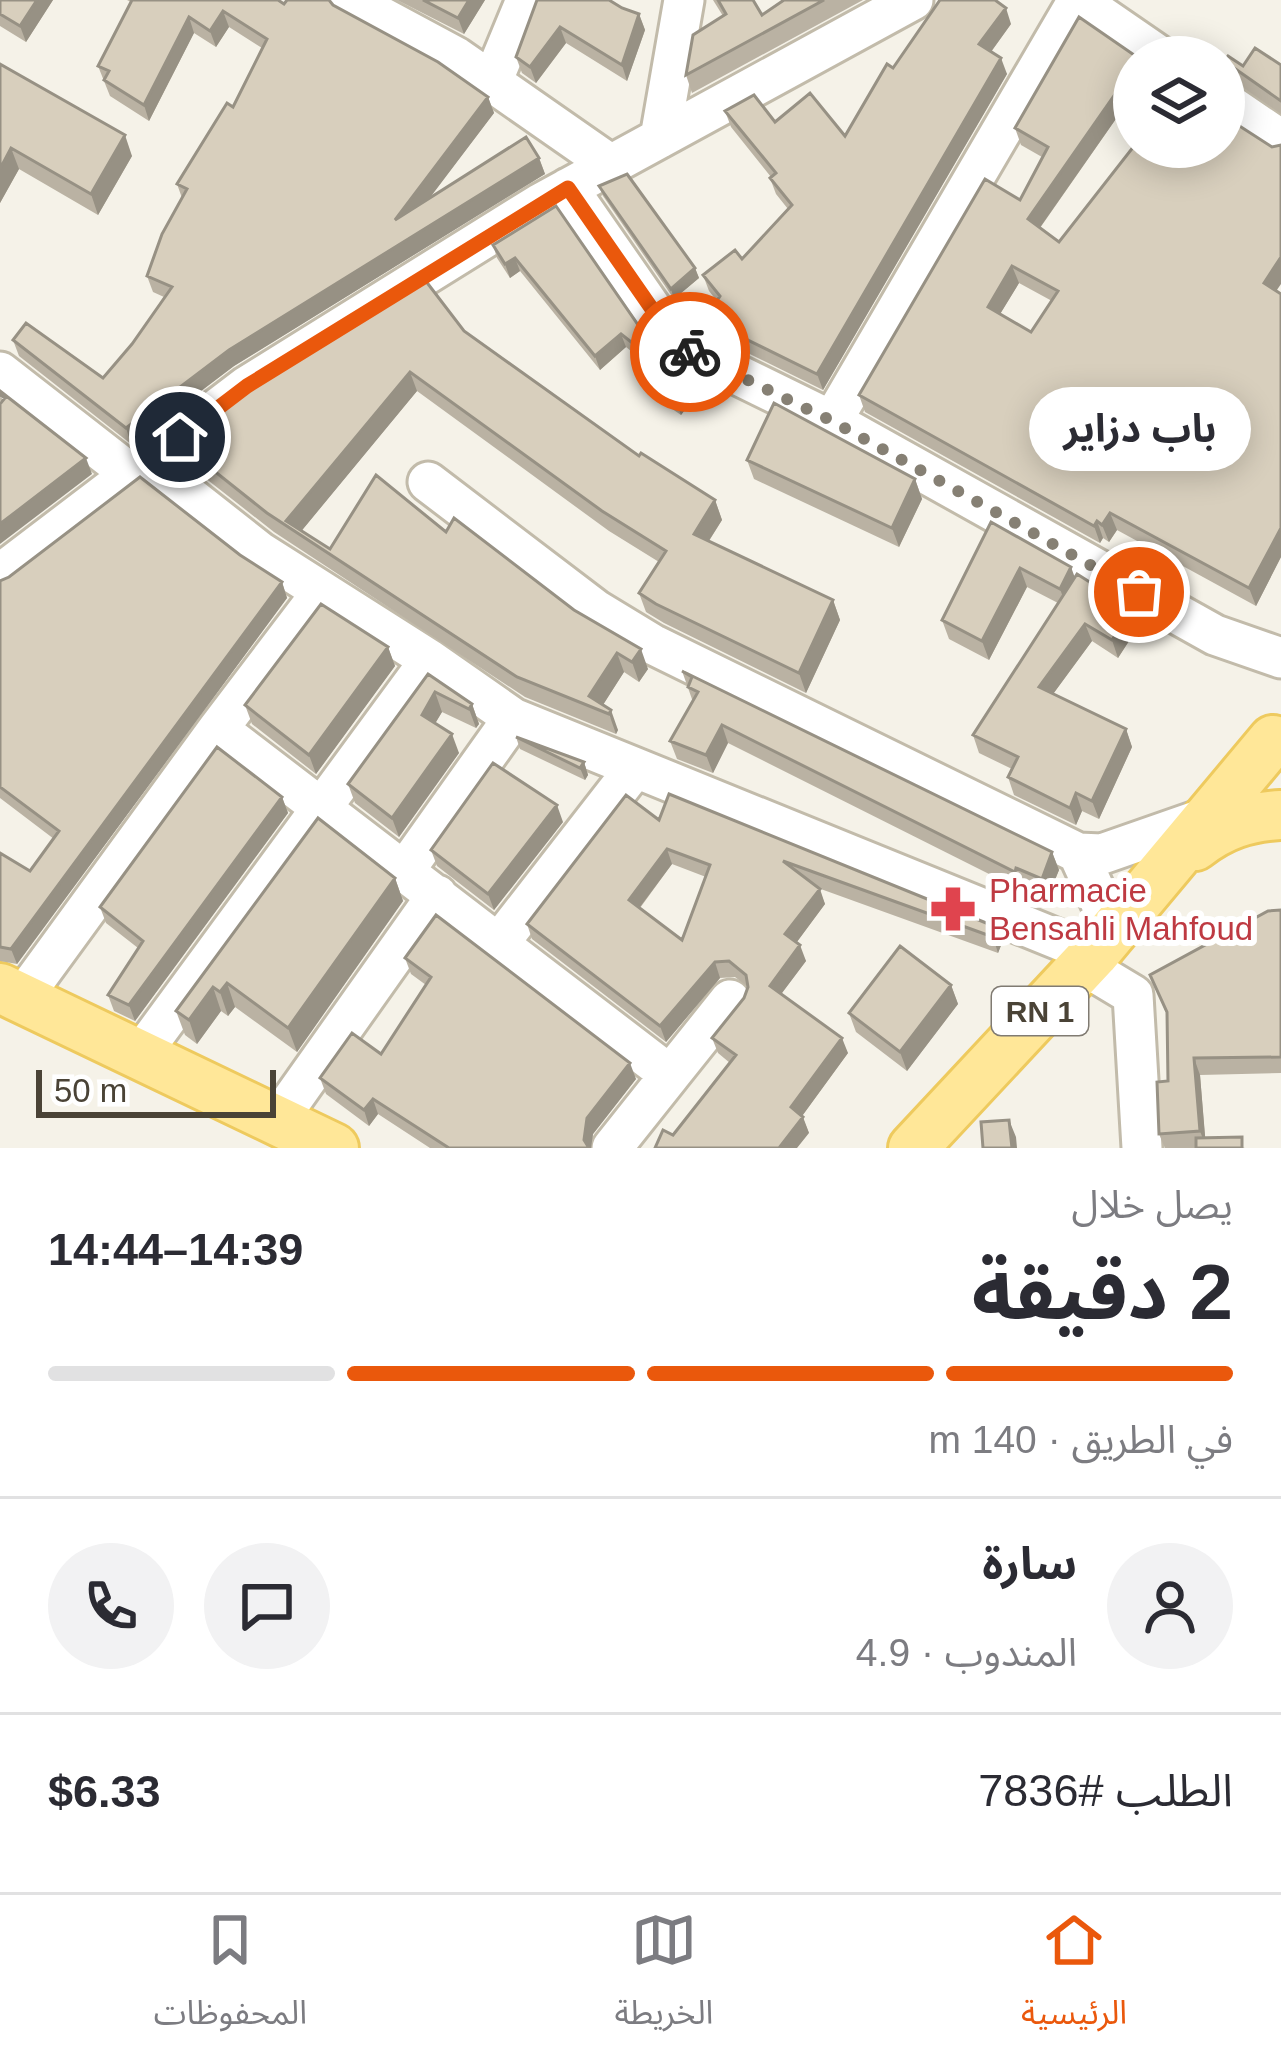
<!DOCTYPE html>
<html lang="ar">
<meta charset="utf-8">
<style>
body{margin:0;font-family:Arial,"Noto Sans Arabic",sans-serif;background:#f2f2f3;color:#2b2b33;direction:rtl;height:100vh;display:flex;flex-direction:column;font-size:45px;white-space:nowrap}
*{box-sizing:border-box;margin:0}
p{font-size:39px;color:#7c7c81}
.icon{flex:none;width:66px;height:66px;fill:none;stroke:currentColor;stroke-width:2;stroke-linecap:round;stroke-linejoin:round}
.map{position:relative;height:1148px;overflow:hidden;direction:ltr}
.panel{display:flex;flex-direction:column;background:#fff;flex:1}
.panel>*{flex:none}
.buttons{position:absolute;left:1113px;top:36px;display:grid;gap:24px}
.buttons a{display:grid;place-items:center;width:132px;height:132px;border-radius:50%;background:#fff;box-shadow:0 6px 30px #0003;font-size:60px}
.scale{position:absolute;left:36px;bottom:30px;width:240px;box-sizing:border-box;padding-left:12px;border:6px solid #4a4336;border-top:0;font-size:33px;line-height:42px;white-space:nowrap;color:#4a4336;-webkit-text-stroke:9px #fff;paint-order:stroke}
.pin{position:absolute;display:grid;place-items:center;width:102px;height:102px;color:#fff;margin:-51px;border:6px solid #fff;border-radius:50%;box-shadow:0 3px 12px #0007}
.courier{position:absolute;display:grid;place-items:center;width:120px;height:120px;margin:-60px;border:9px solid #ea580c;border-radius:50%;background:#fff;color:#222;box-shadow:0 3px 15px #0007}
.bubble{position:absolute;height:84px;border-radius:42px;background:#fff;box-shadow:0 6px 30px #0003;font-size:39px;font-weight:700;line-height:84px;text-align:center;direction:rtl}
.overview em{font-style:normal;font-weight:700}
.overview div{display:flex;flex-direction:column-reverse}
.overview{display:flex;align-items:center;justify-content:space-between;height:204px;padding:0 48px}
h1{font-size:78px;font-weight:700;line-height:90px}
.bar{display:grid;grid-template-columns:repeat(4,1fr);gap:18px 12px;align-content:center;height:144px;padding:0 48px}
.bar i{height:15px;border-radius:9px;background:#e1e1e2}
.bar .selected{background:#ea580c}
.bar p{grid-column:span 4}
.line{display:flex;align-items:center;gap:30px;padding:0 48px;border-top:3px solid #e1e1e2}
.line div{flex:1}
.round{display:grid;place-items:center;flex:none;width:126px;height:126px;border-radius:63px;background:#f2f2f3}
.tabs{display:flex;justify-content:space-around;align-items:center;height:168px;border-top:3px solid #e1e1e2;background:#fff;font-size:33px;color:#7c7c81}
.tabs a{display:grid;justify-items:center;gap:6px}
.tabs .selected{color:#ea580c}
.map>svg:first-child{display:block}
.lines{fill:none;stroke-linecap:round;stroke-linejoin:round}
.minor-casing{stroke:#c2bbaa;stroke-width:45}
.major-casing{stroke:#eeca5e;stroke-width:54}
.minor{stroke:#fff;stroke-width:39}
.major{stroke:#ffe798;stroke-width:48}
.wall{fill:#bab2a3;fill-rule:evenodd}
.shaded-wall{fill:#979184}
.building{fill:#d8cfbd;stroke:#979184;stroke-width:3;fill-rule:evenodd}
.done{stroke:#868074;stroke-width:12;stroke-dasharray:0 21.6}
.route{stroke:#ea580c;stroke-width:15}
.labels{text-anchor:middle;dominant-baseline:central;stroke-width:12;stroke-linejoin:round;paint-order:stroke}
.shield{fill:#fff;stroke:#807b72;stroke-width:3}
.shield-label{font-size:30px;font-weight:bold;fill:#4a4336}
.health-label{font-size:33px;fill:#be3a42;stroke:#fff;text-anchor:start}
</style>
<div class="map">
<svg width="1281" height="1148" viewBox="0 0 1281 1148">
<rect width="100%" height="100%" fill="#f5f2e8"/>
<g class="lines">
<g class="minor-casing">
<path id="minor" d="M 350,0 L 456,57 L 611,165
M 1078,0 L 1161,57
M 492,82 L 526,0
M 1224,101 L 1281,140
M 660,138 L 684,0
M 568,188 L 677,345 L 832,421 L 1215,635 L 1281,658
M 0,372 L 131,474
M 832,421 L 1078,0
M 147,463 L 260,552 L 430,660 L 513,718 L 1094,954
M 428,482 L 596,610 L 652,644 L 1078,853 L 1102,854 L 1208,817
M 0,574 L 247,386 L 541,203 L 913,0
M 218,729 L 322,592
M 1078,853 L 1113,930
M 405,870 L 513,718
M 499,943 L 635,768
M 1083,965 L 1133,995 L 1142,1148
M 22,998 L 218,729 L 670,1075 L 612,1148
M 140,1055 L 430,660
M 670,1075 L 730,1000
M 277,1121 L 437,895"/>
</g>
<g class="major-casing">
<path id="major" d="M 1195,846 C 1222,825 1247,817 1281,815
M 0,988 L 334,1148
M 913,1148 L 1094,954 L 1273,740"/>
</g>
<use href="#minor" class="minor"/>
<use href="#major" class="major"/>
</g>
<path class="wall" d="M 0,0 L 53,0 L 26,42 L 0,26 Z
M 127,0 L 278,0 L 284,4 L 333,5 L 488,97 L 494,113 L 429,198 L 539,158 L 545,174 L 234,366 L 131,444 L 19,356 L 13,340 L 103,378 L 132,344 L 164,297 L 153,292 L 147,276 L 182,198 L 177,184 L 233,107 L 262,48 L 229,27 L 216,47 L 194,33 L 149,121 L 110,96 L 98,66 L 131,2 Z
M 397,0 L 485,0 L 464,34 Z
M 537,0 L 622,8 L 639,14 L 645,30 L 627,81 L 566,43 L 536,83 L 522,73 L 516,57 Z
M 713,0 L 753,0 L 762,15 L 784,0 L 863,0 L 692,93 L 686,75 L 723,16 Z
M 1011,24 L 991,52 L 1007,74 L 823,390 L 711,335 L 705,319 L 717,301 L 709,291 L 703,275 L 742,259 L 788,209 L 776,194 L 770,178 L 771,177 L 731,127 L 725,111 L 845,136 L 893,68 Z
M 1224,61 L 1243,66 L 1281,65 L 1281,114 L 1231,79 Z
M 0,64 L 132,156 L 98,215 L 19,169 L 0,203 Z
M 1134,93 L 1040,228 L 1059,242 L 1276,291 L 1281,294 L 1281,557 L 1256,606 L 1117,530 L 1109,542 L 1103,538 L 1100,543 L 865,412 L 859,395 L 1020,200 L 1042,157 L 1021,145 L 1015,128 ZM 1019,283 L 1052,301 L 1031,332 L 1000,314 Z
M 599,186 L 695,268 L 699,278 L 674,299 L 603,196 Z
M 493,245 L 652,345 L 704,385 L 681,415 L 665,404 L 661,391 L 668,381 L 626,347 L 600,370 L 520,271 L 510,278 L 497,258 Z
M 464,331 L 639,456 L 715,500 L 722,520 L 709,541 L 833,600 L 840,620 L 806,693 L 664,623 L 646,612 L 639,593 L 659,562 L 609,531 L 417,391 L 301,531 L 330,549 L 446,532 L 648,669 L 639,682 L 624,672 L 603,705 L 618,730 L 616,734 L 525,697 L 274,532 L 186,463 L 179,443 Z
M 747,460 L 915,479 L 922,499 L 899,547 L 754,479 Z
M 991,522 L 1075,577 L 1132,609 L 1138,627 L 1118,658 L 1092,641 L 1053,694 L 1126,729 L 1132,747 L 1099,819 L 1082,811 L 1076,825 L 1014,795 L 1008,777 L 1012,769 L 979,753 L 973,735 L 1058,603 L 1027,587 L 989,660 L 949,639 L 942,620 Z
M 240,555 L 282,582 L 287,598 L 17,964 L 0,961 L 0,853 L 30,871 L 54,839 L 0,798 L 0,581 Z
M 388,647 L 395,666 L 316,774 L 252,724 L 245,705 Z
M 682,671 L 1052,852 L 1059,870 L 1048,897 L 1023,886 L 1021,890 L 728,743 L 713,773 L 677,759 L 670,741 L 693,702 Z
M 428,674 L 472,704 L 479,724 L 476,728 L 442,712 L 435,723 L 459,753 L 399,837 L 355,803 L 348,784 Z
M 516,737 L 584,762 L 588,775 L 585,780 L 520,749 Z
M 282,797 L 288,813 L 135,1021 L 114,1011 L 108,995 L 138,948 L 106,923 L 100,907 Z
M 318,818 L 395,878 L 403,901 L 297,1052 L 235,1007 L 228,1016 L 221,1011 L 197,1044 L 185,1035 L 176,1011 Z
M 659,820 L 996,927 L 1002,943 L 998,953 L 818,888 L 825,904 L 796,943 L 806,961 L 781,994 L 848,1053 L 802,1116 L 809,1133 L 673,1135 L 730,1063 L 718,1053 L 712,1038 L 744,998 L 748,987 L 735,977 L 720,978 L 666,1042 L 532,939 L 527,924 ZM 672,864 L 706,877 L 682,940 L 640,908 Z
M 563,822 L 494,910 L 437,866 L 431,850 Z
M 1281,910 L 1281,1073 L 1200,1075 L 1205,1138 L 1245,1148 L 1165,1148 L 1159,1134 L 1168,1081 L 1167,1015 L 1150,975 Z
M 405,958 L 636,1079 L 593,1134 L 591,1148 L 430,1148 L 378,1114 L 369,1126 L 326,1094 L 320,1078 L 381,1054 L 426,985 L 411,974 Z
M 951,985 L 958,1004 L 907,1071 L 856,1032 L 849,1013 Z"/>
<path class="shaded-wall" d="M 37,0 L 53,0 L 26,42 L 20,26 Z
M 469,0 L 485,0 L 464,34 L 458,18 Z
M 1006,8 L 1011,24 L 985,60 L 979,44 Z
M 223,11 L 229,27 L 216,47 L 210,31 Z
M 639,14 L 645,30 L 627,81 L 622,65 Z
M 189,17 L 194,33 L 149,121 L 144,105 Z
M 560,27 L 566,43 L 536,83 L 530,67 Z
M 1001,58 L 1007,74 L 823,390 L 817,374 Z
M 1134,67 L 1134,93 L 1034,236 L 1028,219 Z
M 488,97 L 494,113 L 401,236 L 395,220 Z
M 125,135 L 132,156 L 98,215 L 91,194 Z
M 11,148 L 19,169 L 0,203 L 0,169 Z
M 539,158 L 545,174 L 234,366 L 131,444 L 126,428 L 229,350 Z
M 1281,257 L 1281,284 L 1270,300 L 1264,283 Z
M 515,258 L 520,271 L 510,278 L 505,264 Z
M 1012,266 L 1019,283 L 994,324 L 988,307 Z
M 695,268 L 699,278 L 674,299 L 671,289 Z
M 621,334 L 626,347 L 600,370 L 595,356 Z
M 410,372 L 417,391 L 299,534 L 286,521 Z
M 700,372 L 704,385 L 681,415 L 676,402 Z
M 86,458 L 92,474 L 0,544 L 0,524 Z
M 915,479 L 922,499 L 899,547 L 892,528 Z
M 715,500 L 722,520 L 701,553 L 694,534 Z
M 1110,513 L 1117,530 L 1109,542 L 1102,525 Z
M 1097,521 L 1103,538 L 1100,543 L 1094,526 Z
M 1281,528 L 1281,557 L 1256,606 L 1249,588 Z
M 1071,567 L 1078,586 L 1067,608 L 1060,589 Z
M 1020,568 L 1027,587 L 989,660 L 982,641 Z
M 282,582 L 287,598 L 17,964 L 11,949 Z
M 833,600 L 840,620 L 806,693 L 799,673 Z
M 1132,609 L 1138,627 L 1118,658 L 1112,640 Z
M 1085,624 L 1092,641 L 1045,705 L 1039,687 Z
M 388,647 L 395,666 L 316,774 L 309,755 Z
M 641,649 L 648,669 L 639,682 L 632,662 Z
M 617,653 L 624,672 L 599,711 L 589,696 Z
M 435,692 L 442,712 L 429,734 L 422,715 Z
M 472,704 L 479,724 L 476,728 L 469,709 Z
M 611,710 L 618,730 L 616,734 L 609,714 Z
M 722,725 L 728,743 L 713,773 L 706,755 Z
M 1126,729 L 1132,747 L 1099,819 L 1092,801 Z
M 452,734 L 459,753 L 399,837 L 392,818 Z
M 584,762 L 588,775 L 585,780 L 580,768 Z
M 1076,793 L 1082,811 L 1076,825 L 1070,808 Z
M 282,797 L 288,813 L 135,1021 L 129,1005 Z
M 557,805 L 563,822 L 494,910 L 488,894 Z
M 667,849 L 672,864 L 634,915 L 629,900 Z
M 1052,852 L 1059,870 L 1048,897 L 1042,879 Z
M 395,878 L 403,901 L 297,1052 L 288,1028 Z
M 820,889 L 825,904 L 791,950 L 785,934 Z
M 996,927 L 1002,943 L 998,953 L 993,937 Z
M 800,945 L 806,961 L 776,1001 L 770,986 Z
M 715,962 L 720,978 L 666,1042 L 660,1026 Z
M 227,983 L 235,1007 L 228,1016 L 220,992 Z
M 951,985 L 958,1004 L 907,1071 L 900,1052 Z
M 213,987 L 221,1011 L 197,1044 L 189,1020 Z
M 842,1038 L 848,1053 L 797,1123 L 791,1107 Z
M 1194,1058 L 1200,1075 L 1206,1147 L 1200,1131 Z
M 630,1063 L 636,1079 L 593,1134 L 591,1148 L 587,1148 L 584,1140 L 587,1118 Z
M 373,1099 L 378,1114 L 369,1126 L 364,1110 Z
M 803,1117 L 809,1133 L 797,1148 L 779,1148 Z
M 1009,1120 L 1016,1137 L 1017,1148 L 1012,1148 Z"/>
<path class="building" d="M 0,0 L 37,0 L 20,26 L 0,14 Z
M 132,0 L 278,0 L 284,4 L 287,0 L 329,0 L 333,5 L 438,62 L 488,97 L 395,220 L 526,137 L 539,158 L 229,350 L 126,428 L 13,340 L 26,323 L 103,378 L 132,344 L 172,287 L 147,276 L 162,234 L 187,189 L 177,184 L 227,103 L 233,107 L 267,39 L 223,11 L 210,31 L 189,17 L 144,105 L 104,80 L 109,71 L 98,66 Z
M 423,0 L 469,0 L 458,18 Z
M 537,0 L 609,0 L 622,8 L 639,14 L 622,65 L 560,27 L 530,67 L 516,57 Z
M 718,0 L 753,0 L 762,15 L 784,0 L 824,0 L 686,75 L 693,35 L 726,14 Z
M 940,0 L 995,0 L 1006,8 L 979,44 L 1001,58 L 817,374 L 705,319 L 720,296 L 703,275 L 735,250 L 742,259 L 792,205 L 770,178 L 776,173 L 725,111 L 754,95 L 775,122 L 810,93 L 845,136 L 887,64 L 893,68 Z
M 1079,17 L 1137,57 L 1134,57 L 1134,67 L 1028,219 L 1059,242 L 1134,146 L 1224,147 L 1224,116 L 1272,147 L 1281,145 L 1281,257 L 1264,283 L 1281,294 L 1281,528 L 1249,588 L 1110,513 L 1102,525 L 1097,521 L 1094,526 L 859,395 L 985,179 L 1020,200 L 1048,147 L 1015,128 ZM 1012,266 L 1058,291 L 1031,332 L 988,307 Z
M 1255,48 L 1281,65 L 1281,101 L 1224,61 L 1228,56 L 1243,66 Z
M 0,64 L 125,135 L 91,194 L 11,148 L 0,169 Z
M 627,174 L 695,268 L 671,289 L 599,186 Z
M 556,206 L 652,345 L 700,372 L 676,402 L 661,391 L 672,374 L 621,334 L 595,356 L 515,258 L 505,264 L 493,245 Z
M 425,280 L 464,331 L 639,456 L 641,453 L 715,500 L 694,534 L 833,600 L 799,673 L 656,604 L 639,593 L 666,551 L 602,511 L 410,372 L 286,521 L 330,549 L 376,475 L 446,532 L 454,518 L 574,610 L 641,649 L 632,662 L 617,653 L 589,696 L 611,710 L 609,714 L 517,677 L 267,513 L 179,443 L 254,386 Z
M 0,391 L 86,458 L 0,524 L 0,404 L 5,398 L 0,395 Z
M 774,403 L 915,479 L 892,528 L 747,460 Z
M 140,477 L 240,555 L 282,582 L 11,949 L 0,947 L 0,853 L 30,871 L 59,831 L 0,787 L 0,581 L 9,577 Z
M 991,522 L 1071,567 L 1060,589 L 1020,568 L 982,641 L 942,620 Z
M 1077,574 L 1132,609 L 1112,640 L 1085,624 L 1039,687 L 1126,729 L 1092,801 L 1076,793 L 1070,808 L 1008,777 L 1018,757 L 973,735 Z
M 321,604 L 388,647 L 309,755 L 245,705 Z
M 682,671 L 1052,852 L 1042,879 L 1016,868 L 1015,872 L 722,725 L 706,755 L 670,741 L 698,692 L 688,687 L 692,677 Z
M 428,674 L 472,704 L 469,709 L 435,692 L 422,715 L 452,734 L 392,818 L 348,784 Z
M 516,737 L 584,762 L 580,768 Z
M 217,747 L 282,797 L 129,1005 L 108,995 L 143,941 L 100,907 Z
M 493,763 L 557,805 L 488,894 L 431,850 Z
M 669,794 L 996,927 L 993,937 L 783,861 L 820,889 L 785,934 L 800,945 L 770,986 L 842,1038 L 791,1107 L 803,1117 L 779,1148 L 655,1148 L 663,1130 L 673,1135 L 736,1055 L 712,1038 L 744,998 L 748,987 L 746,975 L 729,961 L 715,962 L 660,1026 L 527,924 L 626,795 L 659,820 ZM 667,849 L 710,865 L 682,940 L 629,900 Z
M 318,818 L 395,878 L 288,1028 L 227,983 L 220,992 L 213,987 L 189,1020 L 176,1011 Z
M 1281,910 L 1281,1057 L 1194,1058 L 1200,1131 L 1159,1134 L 1157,1082 L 1168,1081 L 1167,1012 L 1150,975 L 1268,911 Z
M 436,915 L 630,1063 L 587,1118 L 584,1140 L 589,1148 L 449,1148 L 373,1099 L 364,1110 L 320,1078 L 352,1033 L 381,1054 L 431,977 L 405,958 Z
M 900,946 L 951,985 L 900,1052 L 849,1013 Z
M 1009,1120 L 1012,1148 L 983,1148 L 981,1122 Z
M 1242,1137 L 1242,1148 L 1196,1148 L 1196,1138 Z"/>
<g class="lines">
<path class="done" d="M 690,352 L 832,421 L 1139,592"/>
<path class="route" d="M 180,437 L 247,386 L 568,188 L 677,345 L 690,352"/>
</g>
<defs>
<g id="pharmacy-bare" transform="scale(3.6)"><path d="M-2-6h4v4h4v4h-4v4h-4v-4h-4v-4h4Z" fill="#e0444e" stroke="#fff" stroke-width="2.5" paint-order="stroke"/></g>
</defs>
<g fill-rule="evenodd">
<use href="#pharmacy-bare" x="953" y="909"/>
</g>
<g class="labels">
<rect class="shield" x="992" y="987" width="96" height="48" rx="9"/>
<g class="shield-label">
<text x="1040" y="1011">RN 1</text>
</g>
<g class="health-label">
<text x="989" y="890">Pharmacie<tspan x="989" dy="38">Bensahli Mahfoud</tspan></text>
</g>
</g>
</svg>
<div class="buttons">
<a><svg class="icon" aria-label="layers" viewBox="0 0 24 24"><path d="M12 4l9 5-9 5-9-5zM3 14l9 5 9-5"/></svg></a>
</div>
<div class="scale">50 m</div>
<div class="pin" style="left:1139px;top:592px;background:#ea580c"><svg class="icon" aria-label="bag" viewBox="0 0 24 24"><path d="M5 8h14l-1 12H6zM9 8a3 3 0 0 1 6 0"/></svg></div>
<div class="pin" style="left:180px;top:437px;background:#1f2937"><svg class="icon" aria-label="home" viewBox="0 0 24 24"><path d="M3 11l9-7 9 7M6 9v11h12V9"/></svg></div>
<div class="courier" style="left:690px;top:352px"><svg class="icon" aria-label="bike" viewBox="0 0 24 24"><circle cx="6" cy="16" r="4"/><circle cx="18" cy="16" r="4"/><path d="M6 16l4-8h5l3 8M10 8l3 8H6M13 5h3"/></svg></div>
<div class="bubble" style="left:1029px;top:387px;width:222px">باب دزاير</div>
</div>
<section class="panel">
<div class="overview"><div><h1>2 دقيقة</h1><p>يصل خلال</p></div><em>14:39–14:44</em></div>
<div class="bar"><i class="selected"></i><i class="selected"></i><i class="selected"></i><i></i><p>في الطريق · 140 m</p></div>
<div class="line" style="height:216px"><a class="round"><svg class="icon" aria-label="person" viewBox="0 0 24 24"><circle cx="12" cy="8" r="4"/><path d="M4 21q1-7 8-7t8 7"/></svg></a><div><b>سارة</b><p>المندوب · 4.9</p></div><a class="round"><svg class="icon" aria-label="chat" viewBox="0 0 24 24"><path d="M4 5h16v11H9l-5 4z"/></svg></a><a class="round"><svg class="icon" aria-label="phone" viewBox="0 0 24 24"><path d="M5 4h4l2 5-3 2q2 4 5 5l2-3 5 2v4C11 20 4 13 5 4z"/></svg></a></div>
<div class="line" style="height:156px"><div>الطلب #7836</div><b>$6.33</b></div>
</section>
<nav class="tabs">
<a class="selected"><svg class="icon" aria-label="home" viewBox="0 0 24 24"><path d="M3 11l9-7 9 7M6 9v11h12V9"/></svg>الرئيسية</a>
<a><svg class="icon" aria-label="map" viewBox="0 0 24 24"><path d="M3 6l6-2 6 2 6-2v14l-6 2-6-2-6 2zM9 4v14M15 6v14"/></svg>الخريطة</a>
<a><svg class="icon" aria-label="saved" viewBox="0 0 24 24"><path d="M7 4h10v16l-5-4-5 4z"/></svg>المحفوظات</a>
</nav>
